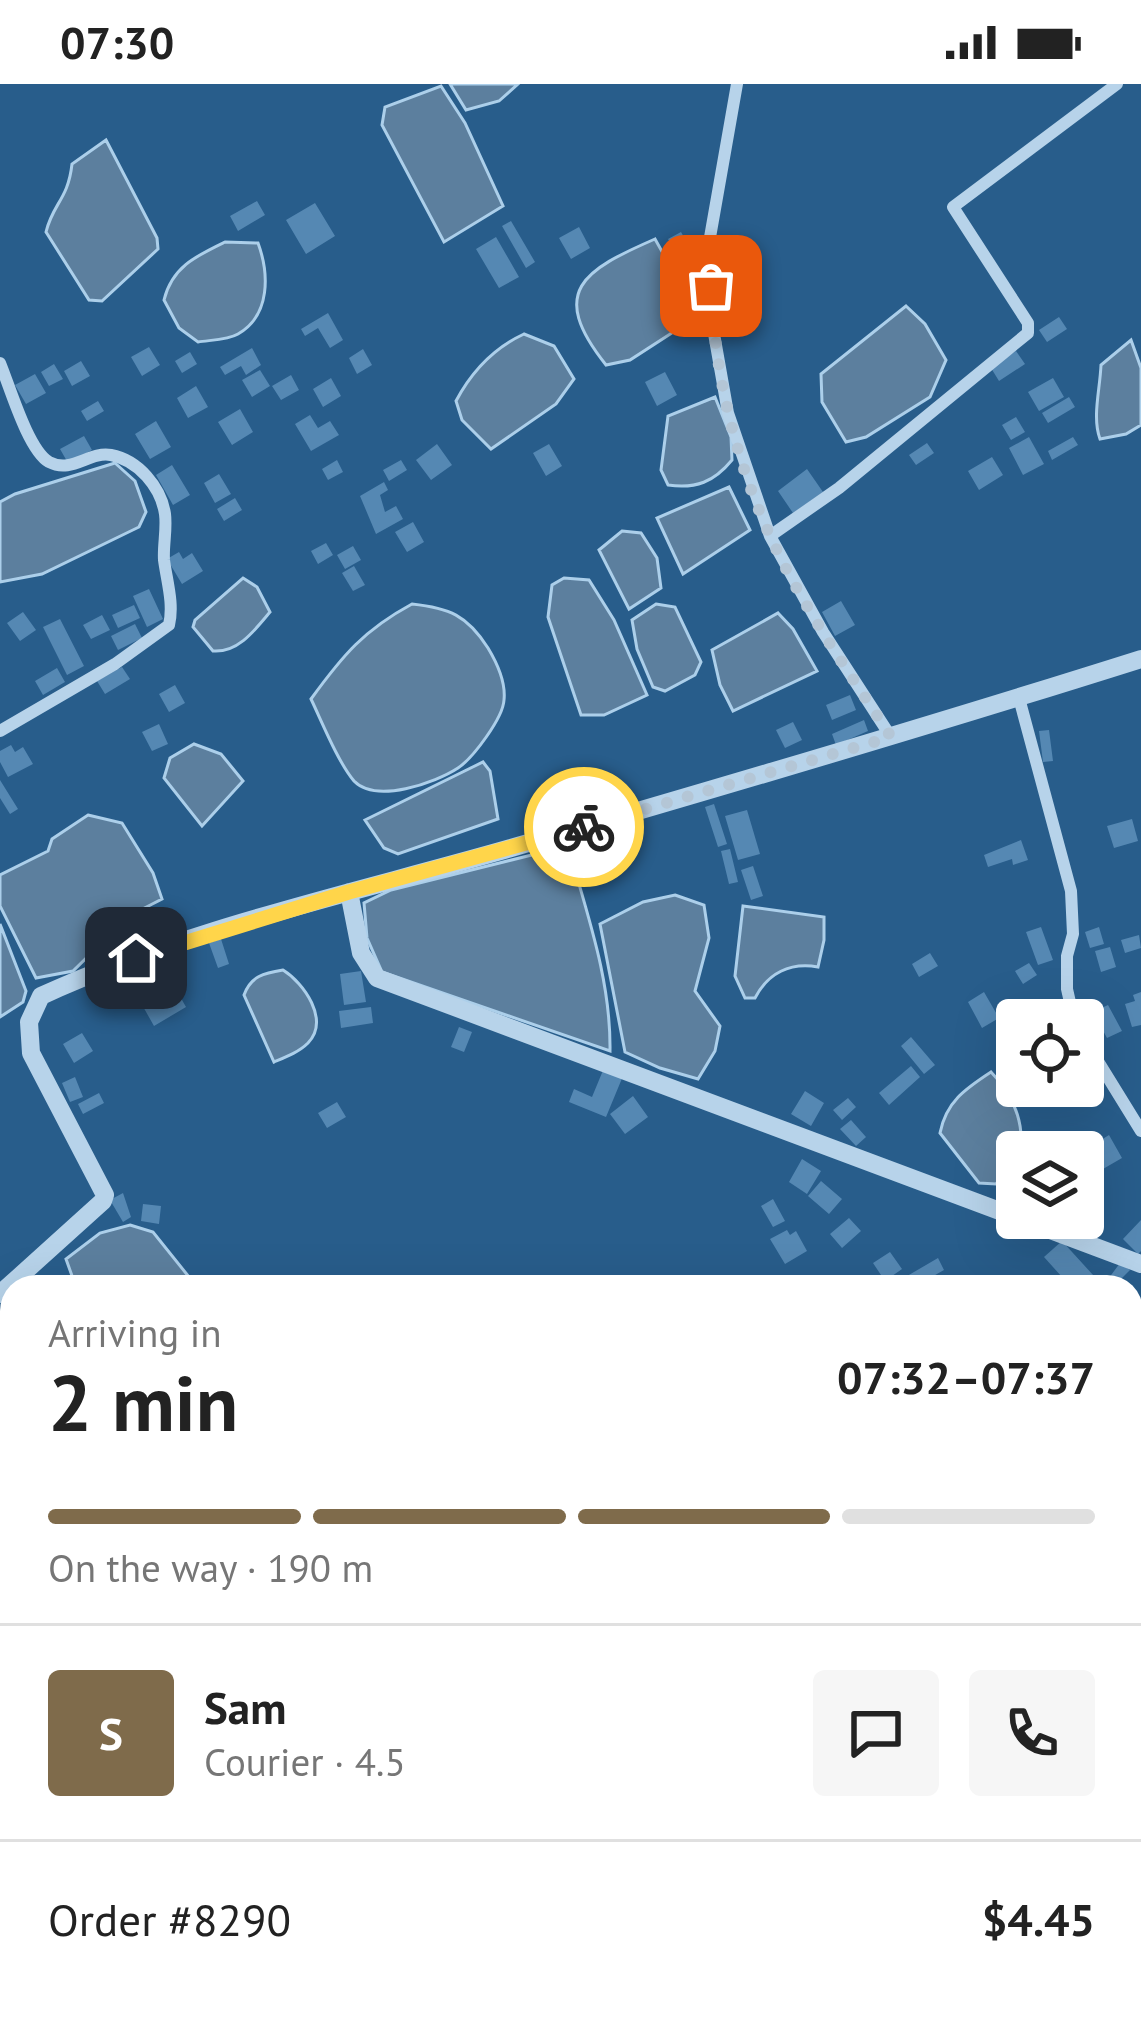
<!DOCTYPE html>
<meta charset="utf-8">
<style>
body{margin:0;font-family:"PT Sans",sans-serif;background:#f6f6f6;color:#222;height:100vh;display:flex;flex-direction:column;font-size:45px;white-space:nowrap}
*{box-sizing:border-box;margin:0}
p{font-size:39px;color:#767676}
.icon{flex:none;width:66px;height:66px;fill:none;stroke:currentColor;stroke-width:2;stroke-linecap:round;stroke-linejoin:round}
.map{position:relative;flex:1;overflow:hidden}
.panel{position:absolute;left:0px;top:1191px;width:1143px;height:747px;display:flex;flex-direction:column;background:#fff;border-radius:36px 36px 0 0;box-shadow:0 12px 48px #0002}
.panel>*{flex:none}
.tools{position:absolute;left:996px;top:915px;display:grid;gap:24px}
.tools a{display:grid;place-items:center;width:108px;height:108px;border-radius:12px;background:#fff;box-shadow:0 12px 48px #0002;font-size:60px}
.pin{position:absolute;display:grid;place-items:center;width:102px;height:102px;color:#fff;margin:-51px;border-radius:24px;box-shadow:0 6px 18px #0006}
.courier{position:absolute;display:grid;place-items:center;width:120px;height:120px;margin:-60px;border:9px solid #ffd54a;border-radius:50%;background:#fff;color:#222;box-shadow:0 3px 15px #0007}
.headline em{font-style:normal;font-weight:700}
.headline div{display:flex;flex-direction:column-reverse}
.headline{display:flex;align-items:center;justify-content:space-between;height:204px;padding:0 48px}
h1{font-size:78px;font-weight:700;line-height:90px}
.bar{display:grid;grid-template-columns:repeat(4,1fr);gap:18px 12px;align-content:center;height:144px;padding:0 48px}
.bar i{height:15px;border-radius:9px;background:#e0e0e0}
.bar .active{background:#7f6b4b}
.bar p{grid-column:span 4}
.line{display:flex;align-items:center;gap:30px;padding:0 48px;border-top:3px solid #e0e0e0}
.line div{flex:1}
.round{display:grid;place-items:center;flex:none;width:126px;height:126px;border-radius:12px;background:#f6f6f6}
.status{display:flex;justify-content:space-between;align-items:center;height:84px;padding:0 60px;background:#fff;direction:ltr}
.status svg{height:33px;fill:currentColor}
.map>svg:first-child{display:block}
.water{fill:#5c7f9e;stroke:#accfea;stroke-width:3}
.building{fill:#5588b3}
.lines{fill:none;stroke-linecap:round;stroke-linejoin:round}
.minor{stroke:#b7d3ea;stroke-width:12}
.tertiary{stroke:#b7d3ea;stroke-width:18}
.done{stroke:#b4c6d6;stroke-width:12;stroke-dasharray:0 21.6}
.route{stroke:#ffd54a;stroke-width:15}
</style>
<div class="status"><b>07:30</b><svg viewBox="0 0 49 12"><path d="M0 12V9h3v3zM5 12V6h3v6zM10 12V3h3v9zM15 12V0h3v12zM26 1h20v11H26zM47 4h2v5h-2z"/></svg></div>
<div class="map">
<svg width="1141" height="1936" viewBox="0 0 1141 1936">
<rect width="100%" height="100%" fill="#285d8b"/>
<path class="water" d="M 450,0 L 518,0 L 499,17 L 466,26 Z
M 441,2 L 465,39 L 503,122 L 444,158 L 382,41 L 385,23 Z
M 106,56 L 157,154 L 158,165 L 102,217 L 89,216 L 46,148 C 53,119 68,116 72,80 Z
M 655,155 L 698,232 L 630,276 L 606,281 C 547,207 584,186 655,155 Z
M 225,158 L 258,159 C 269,189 271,231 238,250 C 228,256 210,256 198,258 L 179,244 L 164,216 C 172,183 196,172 225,158 Z
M 906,222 L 925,240 L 946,276 L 930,313 L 866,353 L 846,358 L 822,318 L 821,290 Z
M 524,250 L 554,262 L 574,295 L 556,320 L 491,365 L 462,336 L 456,317 C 472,287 494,264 524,250 Z
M 1131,256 L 1141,284 L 1141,341 L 1126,350 L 1100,355 C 1092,333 1100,306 1101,281 Z
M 715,313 L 731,353 L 732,376 C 714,398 696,405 668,401 L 661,386 L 668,332 Z
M 115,379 L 135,397 L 146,428 L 139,443 L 42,490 L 0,498 L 0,418 L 15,410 Z
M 729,403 L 750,446 L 683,490 L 657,434 Z
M 622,447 L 641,449 L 657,474 L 661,504 L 629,525 L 599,466 Z
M 243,494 L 257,503 L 270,528 C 255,546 238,569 213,567 L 193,543 L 195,536 Z
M 564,494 L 589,496 L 614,536 L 647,611 L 604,631 L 581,631 L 548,533 L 552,501 Z
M 412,520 C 449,524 467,531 488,564 C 497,579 506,598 504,616 C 503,634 473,674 458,684 C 435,699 376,720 354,697 C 338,678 322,638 311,615 C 343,571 364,546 412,520 Z
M 656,520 L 675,523 L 701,578 L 695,591 L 665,607 L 653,603 L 637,565 L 632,536 Z
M 778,529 L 793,545 L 817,587 L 733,627 L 720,601 L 712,566 Z
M 194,660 L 221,670 L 243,697 L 202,742 L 164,694 L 170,674 Z
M 483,678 L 490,687 L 498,735 L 398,770 L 384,764 L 365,736 Z
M 88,731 L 122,739 L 153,789 L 162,815 L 129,832 L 73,887 L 36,894 L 0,822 L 0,791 L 48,767 L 52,755 Z
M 568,762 C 587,830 611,896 610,967 L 382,888 L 367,854 L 364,819 L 391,806 Z
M 675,811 L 704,821 L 709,854 L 695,907 L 720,942 L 715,967 L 698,995 L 660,984 L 625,968 L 600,840 L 643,818 Z
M 743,822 L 824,833 L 824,856 L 818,883 C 790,878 768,889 755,914 L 745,914 L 735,892 Z
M 0,840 L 26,907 L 23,918 L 0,933 Z
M 283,886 C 304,899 330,936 308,959 C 299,968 286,973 274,978 L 244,911 C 251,892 264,889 283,886 Z
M 991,988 C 1015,1012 1029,1048 1016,1078 C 1013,1085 1002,1093 996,1100 L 979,1099 L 940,1049 C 946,1018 965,1005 991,988 Z
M 130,1141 L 153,1148 L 197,1203 L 76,1203 L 66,1175 L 100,1149 Z
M 0,1516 L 12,1521 L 12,1633 L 0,1643 Z"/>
<path class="building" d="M 257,117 L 265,131 L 238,147 L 230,132 Z
M 315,119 L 335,152 L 306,170 L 286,136 Z
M 511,137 L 535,178 L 526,184 L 502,142 Z
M 579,143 L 590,164 L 571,175 L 559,154 Z
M 681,148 L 703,187 L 691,195 L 668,155 Z
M 496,153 L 519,193 L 499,204 L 476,165 Z
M 328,229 L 343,256 L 330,264 L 318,244 L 305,252 L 301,245 Z
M 1059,233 L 1067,245 L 1047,258 L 1039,246 Z
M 149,263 L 160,281 L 142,292 L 131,273 Z
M 252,264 L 261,281 L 246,291 L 241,282 L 225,291 L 220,283 Z
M 363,265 L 372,281 L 357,290 L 349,274 Z
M 1016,267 L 1025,280 L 999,297 L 991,284 Z
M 190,268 L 197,280 L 182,289 L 175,277 Z
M 81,277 L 90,292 L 72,302 L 64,287 Z
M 54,280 L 63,295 L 49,302 L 41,288 Z
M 260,286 L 270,302 L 252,313 L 242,296 Z
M 665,288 L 677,311 L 657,322 L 645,298 Z
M 35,290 L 46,309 L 26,320 L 15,301 Z
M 291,291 L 299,306 L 281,316 L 272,302 Z
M 331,294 L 341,312 L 323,323 L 313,305 Z
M 1053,294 L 1064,313 L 1039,327 L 1028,308 Z
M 196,302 L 208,323 L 188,334 L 177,314 Z
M 1069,313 L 1075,323 L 1048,339 L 1042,329 Z
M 98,317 L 104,327 L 87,337 L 81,327 Z
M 240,325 L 253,348 L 232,361 L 218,338 Z
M 310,331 L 318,344 L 330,337 L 339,351 L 311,367 L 295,340 Z
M 1016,333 L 1025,348 L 1011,356 L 1002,341 Z
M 156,337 L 171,363 L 150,375 L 135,350 Z
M 84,352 L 92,366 L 68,379 L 60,365 Z
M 1029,353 L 1044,380 L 1023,391 L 1009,364 Z
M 1073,353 L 1078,361 L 1052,376 L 1048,367 Z
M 927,359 L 934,369 L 916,381 L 909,371 Z
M 437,360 L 452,381 L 431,396 L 416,376 Z
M 549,360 L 562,382 L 546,392 L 533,369 Z
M 992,373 L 1003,391 L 979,406 L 968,387 Z
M 337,376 L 343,388 L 328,396 L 322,385 Z
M 401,376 L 407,386 L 389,397 L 383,386 Z
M 172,381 L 190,411 L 173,421 L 156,391 Z
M 807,385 L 823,408 L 793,429 L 778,407 Z
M 219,390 L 231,410 L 215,419 L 204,399 Z
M 384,398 L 388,406 L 380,411 L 385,428 L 396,422 L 403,435 L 376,450 L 360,412 Z
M 235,414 L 242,426 L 224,437 L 217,425 Z
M 413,438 L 424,458 L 407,468 L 395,448 Z
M 326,459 L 333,471 L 318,480 L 311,467 Z
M 353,462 L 361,476 L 345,485 L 337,471 Z
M 179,468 L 183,475 L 192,469 L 203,487 L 182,500 L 167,475 Z
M 354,482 L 365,501 L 353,507 L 342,489 Z
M 149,505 L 163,535 L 147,543 L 133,512 Z
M 841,517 L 855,541 L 835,552 L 822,528 Z
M 134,521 L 140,534 L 118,544 L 112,531 Z
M 23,528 L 36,546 L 20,557 L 7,539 Z
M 102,531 L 110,546 L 91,555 L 83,541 Z
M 60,535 L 84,582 L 67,591 L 43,543 Z
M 135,540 L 142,554 L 118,566 L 111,552 Z
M 122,583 L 130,595 L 105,610 L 97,597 Z
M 57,584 L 65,598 L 43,611 L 35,597 Z
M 175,601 L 185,619 L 169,628 L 159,610 Z
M 850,611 L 856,626 L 832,636 L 826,621 Z
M 864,636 L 868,647 L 836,661 L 832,650 Z
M 793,638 L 802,656 L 785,664 L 776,646 Z
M 159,640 L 168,660 L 152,667 L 142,648 Z
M 1049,646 L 1053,677 L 1043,678 L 1039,647 Z
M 11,661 L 15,668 L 23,663 L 33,680 L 8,693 L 0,678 L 0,667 Z
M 0,696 L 18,725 L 10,730 L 0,714 Z
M 714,720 L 727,760 L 718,763 L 705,723 Z
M 747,726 L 760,770 L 738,776 L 725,732 Z
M 1132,735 L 1138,757 L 1114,764 L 1107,742 Z
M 1021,756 L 1028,776 L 1013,781 L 1012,775 L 988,783 L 984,771 Z
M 730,765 L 738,798 L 729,800 L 721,767 Z
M 753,782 L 763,812 L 751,816 L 741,786 Z
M 1041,843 L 1053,876 L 1038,881 L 1026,848 Z
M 1099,843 L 1104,860 L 1090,864 L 1085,848 Z
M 1139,851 L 1141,864 L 1125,869 L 1121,856 Z
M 221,855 L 229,880 L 218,884 L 209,859 Z
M 1110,863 L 1116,883 L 1101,888 L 1095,867 Z
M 930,869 L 938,882 L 919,893 L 912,880 Z
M 1029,879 L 1037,891 L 1023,900 L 1015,887 Z
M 361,887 L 366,918 L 344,921 L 340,890 Z
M 173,900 L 186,923 L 154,942 L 141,919 Z
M 984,908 L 999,934 L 982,944 L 968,918 Z
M 1141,908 L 1141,941 L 1132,943 L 1125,920 L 1135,917 L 1133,911 Z
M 1108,921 L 1122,947 L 1107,954 L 1093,928 Z
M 371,923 L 373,939 L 341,944 L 339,927 Z
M 459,943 L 472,948 L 464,968 L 451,963 Z
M 82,949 L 93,967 L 74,979 L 63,960 Z
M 911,953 L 935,981 L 924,990 L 901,962 Z
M 911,982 L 920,993 L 889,1021 L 879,1009 Z
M 604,984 L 623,992 L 606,1033 L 569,1018 L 574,1005 L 592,1013 Z
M 75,993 L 83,1013 L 70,1018 L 62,999 Z
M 1053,1002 L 1090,1002 L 1064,1018 Z
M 805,1007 L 824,1019 L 811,1042 L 791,1030 Z
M 99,1009 L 104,1019 L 83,1030 L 78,1020 Z
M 633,1012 L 648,1033 L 625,1050 L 610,1030 Z
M 848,1014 L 856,1023 L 842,1036 L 833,1026 Z
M 337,1018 L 346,1033 L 327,1044 L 318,1029 Z
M 851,1036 L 866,1053 L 856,1062 L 840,1045 Z
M 1109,1051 L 1122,1074 L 1103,1085 L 1090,1063 Z
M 802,1075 L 821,1087 L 807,1110 L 789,1098 Z
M 821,1097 L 842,1115 L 829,1130 L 808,1112 Z
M 123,1109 L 131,1133 L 123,1138 L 110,1116 Z
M 773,1115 L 785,1137 L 773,1143 L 761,1122 Z
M 143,1120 L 161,1122 L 159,1140 L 141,1137 Z
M 849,1134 L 861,1147 L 842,1164 L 830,1150 Z
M 1141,1136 L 1141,1167 L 1138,1170 L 1123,1155 Z
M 787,1146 L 790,1151 L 796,1147 L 807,1167 L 785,1180 L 770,1155 Z
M 1062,1157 L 1104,1203 L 1071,1203 L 1044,1173 Z
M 890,1168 L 902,1185 L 885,1197 L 873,1179 Z
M 938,1174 L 944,1186 L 914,1203 L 906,1203 L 902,1195 Z
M 1120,1179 L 1130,1186 L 1113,1203 L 1106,1198 Z
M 0,1224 L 12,1241 L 12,1318 L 0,1301 Z"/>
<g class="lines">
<path class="minor" d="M 737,0 L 709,159 L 713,244 L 728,329 L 770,452 L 823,548 L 891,653
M 0,279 C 10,303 28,366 49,378 C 72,390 89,367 111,371 C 138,376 161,403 165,430 C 167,445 163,461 164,476 C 167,498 174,520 169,541 L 115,580 L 0,647
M 770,452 L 839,404 L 1028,249 L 1028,239 L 953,123 L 1117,0
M 1019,614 L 1071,807 L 1073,850 L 1067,872 L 1067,905 L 1074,936
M 1083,953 L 1141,1047
M 1131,1286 L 1141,1272
M 592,1936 L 610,1926"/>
<path class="tertiary" d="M 349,808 L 361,869 L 377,894 L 1141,1180
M 0,1210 L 103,1117 L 105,1111 L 31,969 L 29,938 L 41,912 C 189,844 354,809 511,764 C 722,703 932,641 1141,575"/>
</g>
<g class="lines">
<path class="done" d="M 584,743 L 891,653 C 849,588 803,524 771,454 C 735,376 714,286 711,202"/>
<path class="route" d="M 136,874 L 349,808 L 584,743"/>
</g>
</svg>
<div class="tools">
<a><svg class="icon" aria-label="locate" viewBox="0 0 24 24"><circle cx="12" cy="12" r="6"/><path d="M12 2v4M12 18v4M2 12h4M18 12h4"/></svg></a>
<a><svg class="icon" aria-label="layers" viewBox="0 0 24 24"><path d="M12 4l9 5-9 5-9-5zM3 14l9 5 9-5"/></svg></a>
</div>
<div class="pin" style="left:711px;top:202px;background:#ea580c"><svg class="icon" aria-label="bag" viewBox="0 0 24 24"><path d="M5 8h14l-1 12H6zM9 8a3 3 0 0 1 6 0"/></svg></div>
<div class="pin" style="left:136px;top:874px;background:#1f2937"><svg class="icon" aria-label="home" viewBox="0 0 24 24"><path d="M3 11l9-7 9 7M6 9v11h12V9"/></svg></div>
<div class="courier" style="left:584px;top:743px"><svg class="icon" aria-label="bike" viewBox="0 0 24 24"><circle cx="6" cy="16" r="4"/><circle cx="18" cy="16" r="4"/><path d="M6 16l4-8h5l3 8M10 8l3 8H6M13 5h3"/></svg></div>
<section class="panel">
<div class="headline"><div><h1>2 min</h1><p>Arriving in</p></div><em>07:32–07:37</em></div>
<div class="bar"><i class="active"></i><i class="active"></i><i class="active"></i><i></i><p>On the way · 190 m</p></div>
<div class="line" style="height:216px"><b class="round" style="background:#7f6b4b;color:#fff">S</b><div><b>Sam</b><p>Courier · 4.5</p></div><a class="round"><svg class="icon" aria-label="chat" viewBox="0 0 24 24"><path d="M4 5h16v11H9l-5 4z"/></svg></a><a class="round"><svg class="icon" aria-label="phone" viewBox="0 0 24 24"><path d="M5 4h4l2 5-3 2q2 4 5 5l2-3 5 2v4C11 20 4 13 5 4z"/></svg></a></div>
<div class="line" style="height:156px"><div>Order #8290</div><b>$4.45</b></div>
</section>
</div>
